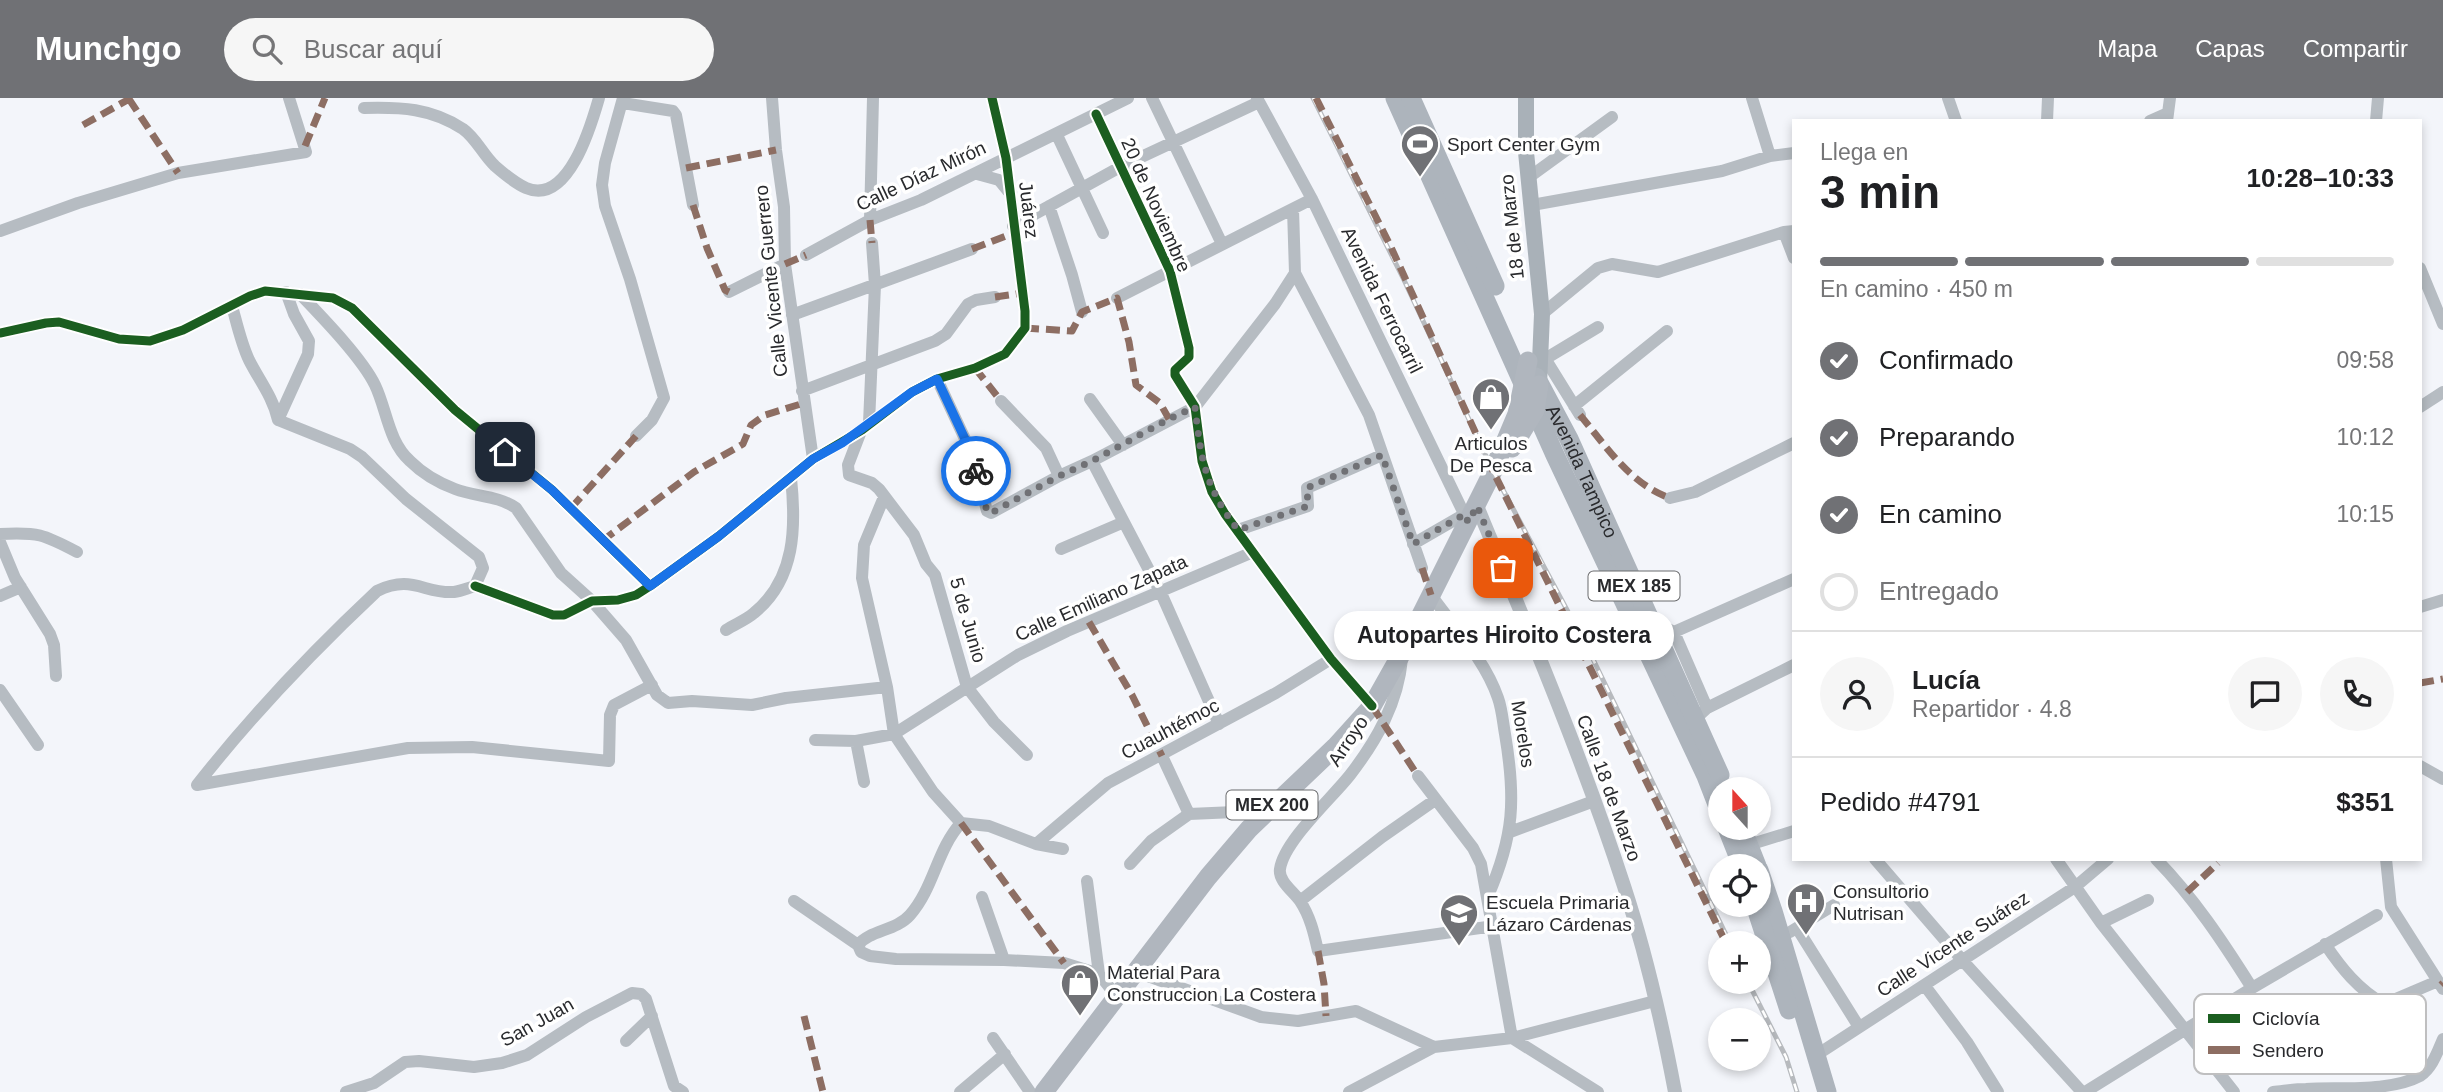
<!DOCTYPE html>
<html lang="es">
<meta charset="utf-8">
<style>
body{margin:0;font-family:Helvetica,sans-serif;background:#f6f6f6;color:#202124;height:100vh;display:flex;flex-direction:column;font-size:26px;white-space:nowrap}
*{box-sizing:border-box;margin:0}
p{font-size:23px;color:#757577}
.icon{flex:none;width:38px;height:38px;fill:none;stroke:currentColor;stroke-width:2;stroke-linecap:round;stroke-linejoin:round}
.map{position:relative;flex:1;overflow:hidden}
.drawer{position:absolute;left:1792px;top:21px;width:630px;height:742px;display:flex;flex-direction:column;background:#fff;border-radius:0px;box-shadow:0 4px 10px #0003}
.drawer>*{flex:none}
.needle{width:46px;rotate:339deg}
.fabs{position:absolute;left:1708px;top:679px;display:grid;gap:14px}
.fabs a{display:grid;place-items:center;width:63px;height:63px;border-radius:50%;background:#fff;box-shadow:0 4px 10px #0003;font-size:35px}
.pin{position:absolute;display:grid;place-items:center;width:60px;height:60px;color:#fff;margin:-30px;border-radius:14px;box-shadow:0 4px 10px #0006}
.courier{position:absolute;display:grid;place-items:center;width:70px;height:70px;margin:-35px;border:5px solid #1a73e8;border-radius:50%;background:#fff;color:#222;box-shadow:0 2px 9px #0007}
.bubble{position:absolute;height:49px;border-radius:24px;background:#fff;box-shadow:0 4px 10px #0003;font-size:23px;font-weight:600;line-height:49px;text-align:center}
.head em{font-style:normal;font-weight:600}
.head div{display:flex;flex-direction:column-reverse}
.head{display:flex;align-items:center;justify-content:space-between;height:119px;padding:0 28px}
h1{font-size:46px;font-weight:600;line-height:52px}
.bar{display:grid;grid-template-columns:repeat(4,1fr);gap:10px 7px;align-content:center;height:84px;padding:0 28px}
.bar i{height:9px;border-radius:5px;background:#e0e0e0}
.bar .on{background:#707175}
.bar p{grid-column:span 4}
.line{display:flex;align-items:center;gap:18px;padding:0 28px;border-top:2px solid #e0e0e0}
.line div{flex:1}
.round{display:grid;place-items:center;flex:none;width:74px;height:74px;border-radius:37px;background:#f6f6f6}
ol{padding:0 28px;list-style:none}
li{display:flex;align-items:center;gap:21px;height:77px}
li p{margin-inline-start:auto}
li .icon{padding:7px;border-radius:50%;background:#707175;color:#fff;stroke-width:4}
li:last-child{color:#757577}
li i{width:38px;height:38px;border:4px solid #e0e0e0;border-radius:50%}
header{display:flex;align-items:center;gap:42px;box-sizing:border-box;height:98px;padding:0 35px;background:#707175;color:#fff}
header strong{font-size:33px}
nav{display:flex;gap:38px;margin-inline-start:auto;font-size:24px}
.search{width:490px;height:63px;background:#f6f6f6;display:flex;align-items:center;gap:18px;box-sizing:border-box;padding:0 24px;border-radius:38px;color:#757577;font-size:26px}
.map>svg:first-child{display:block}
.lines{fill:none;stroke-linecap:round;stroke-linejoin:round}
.minor{stroke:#b6bcc2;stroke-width:12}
.tertiary{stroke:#b6bcc2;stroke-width:14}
.secondary{stroke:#a9b1b8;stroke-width:16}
.primary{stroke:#adb4bc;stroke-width:19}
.trunk{stroke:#b0b6be;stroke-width:19}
.rail-casing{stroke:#b7babe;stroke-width:5}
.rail{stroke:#fff;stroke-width:2.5;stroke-dasharray:8;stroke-linecap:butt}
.quiet{stroke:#8d6e63;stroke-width:7;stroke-dasharray:14 7;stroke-linecap:butt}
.cycleway-casing{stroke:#fff;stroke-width:13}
.cycleway{stroke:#1b5e20;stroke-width:9}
.done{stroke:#707175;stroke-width:7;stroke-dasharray:0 12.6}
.route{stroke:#1a73e8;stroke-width:9}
.labels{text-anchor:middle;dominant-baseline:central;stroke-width:7;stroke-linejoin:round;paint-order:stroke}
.shield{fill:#fff;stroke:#696a6c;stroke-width:2}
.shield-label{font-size:18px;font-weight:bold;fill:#292a2d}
.poi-label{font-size:19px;fill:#292a2d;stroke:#fff;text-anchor:start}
.street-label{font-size:19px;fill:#292a2d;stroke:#fff}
.key{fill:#fff;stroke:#bfbfc0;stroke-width:2}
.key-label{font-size:19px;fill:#292a2d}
</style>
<header>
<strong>Munchgo</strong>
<div class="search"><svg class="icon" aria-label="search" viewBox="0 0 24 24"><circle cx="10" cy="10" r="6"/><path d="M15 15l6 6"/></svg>Buscar aquí</div>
<nav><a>Mapa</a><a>Capas</a><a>Compartir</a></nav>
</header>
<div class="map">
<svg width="2443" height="994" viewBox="0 0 2443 994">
<rect width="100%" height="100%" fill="#f3f5fa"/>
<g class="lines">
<path class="minor" d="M 623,0 L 605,65 L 602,87 L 605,108 L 630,181 L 664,300 L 652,322 L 636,338
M 772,0 L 776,52 L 784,109 L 785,166 L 813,361
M 1152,0 L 1222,146
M 1257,0 L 1312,101 L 1468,424
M 1752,0 L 1770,58
M 1948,0 L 1956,23
M 623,5 L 673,13 L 676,17 L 693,107
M 364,10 C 401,9 431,10 463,31 C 476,40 483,57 495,68 C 503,75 515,85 526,90 C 568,108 591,28 599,0
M 1096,16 L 1170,173 L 1189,250 L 1189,259 L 1175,272 L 1175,277 L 1195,309 L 1202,363 L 1212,394 L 1225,416 L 1331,561 L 1372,608
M 2047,23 L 2048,0
M 2150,23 L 2168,15
M 2167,23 L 2170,0
M 2376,23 L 2378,0
M 1057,37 L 1103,135
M 977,76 L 999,82 L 1008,93
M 1528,80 L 1612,19
M 1532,107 L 1722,73 L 1770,58 L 1794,55
M 1049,108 L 1072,177 L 1082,214
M 1293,111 L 1295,175 L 1369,317 L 1422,470
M 870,122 L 873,0
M 1013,128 L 1122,68 L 1259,4
M 0,133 L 78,105 L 178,75 L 306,54 L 289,0
M 1784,134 L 1794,160
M 806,157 L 870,122 L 921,102 L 1128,0
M 2420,170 L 2443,226
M 729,194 L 785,166
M 300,196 C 321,218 362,260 375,287 C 387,312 388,343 410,363 C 422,375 439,385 455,391 C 476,399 497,397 516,410 L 561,475 L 592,503 L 626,542 L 657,597 L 668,605 L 692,603 L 752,607 L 786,600 L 887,589
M 1117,200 L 1312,101
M 232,208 C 237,226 241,245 249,262 C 259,282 273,299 278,322
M 1542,216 L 1598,170 L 1612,166 L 1658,174 L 1784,134 L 1794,133
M 792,217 L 972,151
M 0,235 L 46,225 L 59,224 L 119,241 L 150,243 L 183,232 L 250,198 L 265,193 L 333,200 L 352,210 L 455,312 L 552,392 L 650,488
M 1541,254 L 1580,317
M 1545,261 L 1598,229
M 937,281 L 972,356 L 987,413 L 991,415 L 1059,378 L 1092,363 L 1195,309 L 1275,206 L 1295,175
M 802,293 L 935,243 L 946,236 L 968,206 L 976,202 L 995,199
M 1090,301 L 1123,347
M 1001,303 L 1046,350 L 1059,378
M 1574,308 L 1667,233
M 2420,309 L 2443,294
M 278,322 L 308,256 L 309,243 L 294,216 L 286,194
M 869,325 L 875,187 L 872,145
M 861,333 L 848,367 L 849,377 L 872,385 L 879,391 L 914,437 L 926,466 L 935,477 L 967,589 L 994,624 L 1027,657
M 1092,363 L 1161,495 L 1219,626
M 884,399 L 864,447 L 862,480 L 887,589 L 894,636 L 933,694 L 961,725
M 1670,400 L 1695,394 L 1794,345
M 1238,432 L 1308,408 L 1307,390 L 1382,357
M 0,436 C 38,434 43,436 77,454
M 0,444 L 15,480 L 50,536 L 54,547 L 56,578
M 1413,446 L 1465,416
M 1061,451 L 1124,424
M 475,488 L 553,517 L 564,517 L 592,503 L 618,502 L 636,497 L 650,488 L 719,438 L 813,361 L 862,332 L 912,294 L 937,281 L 975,270 L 1005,256 L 1025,230 L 1025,213 L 1006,60 L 992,0
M 1431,497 C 1454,529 1485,562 1498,600 C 1502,611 1503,625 1505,636 C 1516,701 1514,738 1488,798
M 0,498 L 21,489
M 2420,509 L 2443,502
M 1649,522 L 1674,534 L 1707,610 L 1695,621
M 726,532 C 735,526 746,522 754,515 C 796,481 796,428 791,380
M 1674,534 L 1794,481
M 1402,561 C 1398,605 1377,642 1350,677 C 1332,700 1284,743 1280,771 C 1278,783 1294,794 1300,803 C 1310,818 1314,835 1318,853 L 1494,828
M 0,592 L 38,647
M 1707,610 L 1794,567
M 815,642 L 856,643 L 894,636 L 1018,557 L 1067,533 L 1253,454
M 856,643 L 864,684
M 1162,658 L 1189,716
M 2420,668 L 2443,681
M 1418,678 L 1473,750 L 1481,766 L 1512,940 L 1598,994
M 197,687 C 251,618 313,553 377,493 C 412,476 424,496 454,494 C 461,493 468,490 475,488 L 483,470 L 479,459 L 406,401 L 362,359 L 350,351 L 278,322
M 197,687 L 408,650 L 472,649 L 609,663 L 610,617 L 614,607 L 652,587
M 1510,734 L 1594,703
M 1036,746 L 1108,685 L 1276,595 L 1331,561
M 1742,749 L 1794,733
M 1875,761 L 1963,863 L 2082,994
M 2056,761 L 2101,825 L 2234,994
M 2156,761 C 2194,800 2223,844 2252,890
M 2386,761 L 2391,809 L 2443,891
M 1130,766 L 1151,743 L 1189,716 L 1235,714 L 1260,707 L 1276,699
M 1087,783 L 1099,876
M 982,799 L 1004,862
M 794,803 L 858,847 L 861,854 L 870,858 L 896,861 L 1004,862 L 1064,865 L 1099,876 L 1118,900
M 1300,803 L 1382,739 L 1435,702
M 2101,825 L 2148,802
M 1797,830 L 1859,929
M 1790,834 L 1834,807
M 2325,846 C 2342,871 2358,891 2384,906 L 2438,883
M 858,847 C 870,832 896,833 910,817 C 934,790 937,751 961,725 L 989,728 L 1036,746 L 1063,751
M 1137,874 L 1261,919 L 1298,923 L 1356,913 L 1434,949
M 1925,888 L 1967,944 L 1998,994
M 993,940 L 1030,994
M 626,943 L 652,918
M 1815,958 L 2075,789 L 2108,761
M 346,994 L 374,985 L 405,964 L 419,963 L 474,969 L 502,965 L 527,957 L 586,919 L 632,895 L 641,896 L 646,901 L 674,988 L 683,994
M 960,994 L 1005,956
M 1349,994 L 1434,949 L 1512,940 L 1655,903
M 2085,994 L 2252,890 L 2377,817
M 2273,994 C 2284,993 2295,991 2306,991 C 2340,989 2390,994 2420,978 C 2432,970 2437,955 2443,941"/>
<path class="tertiary" d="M 1477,408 C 1529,533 1582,659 1624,788 C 1646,855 1662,925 1675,994"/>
<path class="secondary" d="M 1526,0 L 1526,54 L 1542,216 L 1539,287"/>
<g class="primary">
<path d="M 1395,0 L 1555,357 L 1706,678 L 1720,714"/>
<path d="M 1411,0 L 1495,188"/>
<path id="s1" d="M 1536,279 L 1569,341 L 1720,677"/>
<path d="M 1727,730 L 1742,768"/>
<path d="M 1742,730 L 1757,768"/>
<path d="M 1759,772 L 1773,813 L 1827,994"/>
<path d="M 1755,807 L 1789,912"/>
</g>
<path class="trunk" d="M 1512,350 L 1535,312 L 1539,287
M 1044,994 L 1208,779 L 1249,731 L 1335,649 L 1372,608 L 1403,553 L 1493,373 L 1517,316 L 1528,263"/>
<g class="rail-casing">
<path id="rail" d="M 1313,0 L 1404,182 L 1493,373 L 1591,557 L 1730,845
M 1748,884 L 1786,959 L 1797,994"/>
</g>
<use href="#rail" class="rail"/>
<path class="quiet" d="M 1316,0 L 1390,147 L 1493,373 L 1726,845
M 129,1 L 178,75
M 83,27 L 131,0
M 305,48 L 325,0
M 686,70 L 776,52
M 693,107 L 707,150 L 725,192 L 729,194
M 870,122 L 872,145
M 972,151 L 1014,135
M 785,166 L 806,157
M 995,199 L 1023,195
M 1025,230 L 1072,233 L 1082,214 L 1117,200 L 1129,244 L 1136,287 L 1160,305 L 1169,321
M 975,270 L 1001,303
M 1580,317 C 1606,348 1630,386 1670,400
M 571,410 L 636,338
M 602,443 L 694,374 L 743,346 L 751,327 L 765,317 L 804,305
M 1422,470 L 1431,497
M 1089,524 L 1132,597 L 1162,658
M 2420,585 L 2443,581
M 1372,608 L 1418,678
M 961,725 L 1064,865
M 2187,794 L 2218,765
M 1318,853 L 1324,886 L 1326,918
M 2441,887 L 2443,885
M 804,918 L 823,994"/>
<g class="cycleway-casing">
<path id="cycleway" d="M 1096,16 L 1170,173 L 1189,250 L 1189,259 L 1175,272 L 1175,277 L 1195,309 L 1202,363 L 1212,394 L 1225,416 L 1331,561 L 1372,608
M 0,235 L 46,225 L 59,224 L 119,241 L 150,243 L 183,232 L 250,198 L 265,193 L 333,200 L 352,210 L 455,312 L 552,392 L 650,488
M 475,488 L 553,517 L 564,517 L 592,503 L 618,502 L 636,497 L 650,488 L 719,438 L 813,361 L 862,332 L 912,294 L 937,281 L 975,270 L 1005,256 L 1025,230 L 1025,213 L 1006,60 L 992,0"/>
</g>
<use href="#cycleway" class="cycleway"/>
</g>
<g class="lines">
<path class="done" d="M 976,373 L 987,413 L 991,415 L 1059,378 L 1092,363 L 1169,321 L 1195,309 C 1201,362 1205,389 1238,432 L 1308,408 L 1307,390 L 1382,357 L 1413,446 L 1465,416 L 1468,424 L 1477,408 L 1503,470"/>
<path class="route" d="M 505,354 L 552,392 L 650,488 L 719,438 L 813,361 L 842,345 L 912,294 L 937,281 L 972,356 L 976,373"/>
</g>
<defs>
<g id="stadium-pin" transform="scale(2.0125)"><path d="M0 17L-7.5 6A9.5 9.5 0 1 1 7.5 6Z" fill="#707175" stroke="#fff"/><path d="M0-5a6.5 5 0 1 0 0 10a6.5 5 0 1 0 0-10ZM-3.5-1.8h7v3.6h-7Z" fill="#fff"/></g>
<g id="shop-pin" transform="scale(2.0125)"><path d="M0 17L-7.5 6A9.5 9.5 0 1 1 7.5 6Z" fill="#707175" stroke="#fff"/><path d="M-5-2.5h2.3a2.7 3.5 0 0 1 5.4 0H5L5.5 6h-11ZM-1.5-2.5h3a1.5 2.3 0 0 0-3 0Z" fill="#fff"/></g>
<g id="hospital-pin" transform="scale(2.0125)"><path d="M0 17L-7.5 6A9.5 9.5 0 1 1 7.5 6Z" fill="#707175" stroke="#fff"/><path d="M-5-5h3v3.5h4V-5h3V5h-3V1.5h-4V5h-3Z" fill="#fff"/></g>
<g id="school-pin" transform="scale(2.0125)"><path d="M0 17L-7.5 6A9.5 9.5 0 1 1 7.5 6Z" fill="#707175" stroke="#fff"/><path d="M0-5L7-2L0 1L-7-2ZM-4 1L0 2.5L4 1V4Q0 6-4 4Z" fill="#fff"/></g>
</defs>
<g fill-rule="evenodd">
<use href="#stadium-pin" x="1420" y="46"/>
<use href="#shop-pin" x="1491" y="299"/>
<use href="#hospital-pin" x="1806" y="804"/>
<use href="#school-pin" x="1459" y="815"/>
<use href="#shop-pin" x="1080" y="885"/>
</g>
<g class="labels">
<g class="shield">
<rect x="1588.5" y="473.5" width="91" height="29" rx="5"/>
<rect x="1226.5" y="692.5" width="91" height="29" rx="5"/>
</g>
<g class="shield-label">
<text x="1634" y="488">MEX 185</text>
<text x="1272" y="707">MEX 200</text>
</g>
<g class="poi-label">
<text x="1447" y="46">Sport Center Gym</text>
<text x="1491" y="345" text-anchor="middle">Articulos<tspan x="1491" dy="22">De Pesca</tspan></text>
<text x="1833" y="793">Consultorio<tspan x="1833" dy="22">Nutrisan</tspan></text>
<text x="1486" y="804">Escuela Primaria<tspan x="1486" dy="22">Lázaro Cárdenas</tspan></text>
<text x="1107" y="874">Material Para<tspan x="1107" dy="22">Construccion La Costera</tspan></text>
</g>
<g class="street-label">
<text transform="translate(921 78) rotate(-25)">Calle Díaz Mirón</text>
<text transform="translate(1156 107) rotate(66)">20 de Noviembre</text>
<text transform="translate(1029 112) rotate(83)">Juárez</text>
<text transform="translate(1512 129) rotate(-96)">18 de Marzo</text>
<text transform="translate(771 183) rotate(-96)">Calle Vicente Guerrero</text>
<text transform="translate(1382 202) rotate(64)">Avenida Ferrocarril</text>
<text stroke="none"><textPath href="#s1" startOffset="105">Avenida Tampico</textPath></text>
<text transform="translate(1101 500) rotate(-24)">Calle Emiliano Zapata</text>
<text transform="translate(968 522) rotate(74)">5 de Junio</text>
<text transform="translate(1170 631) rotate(-28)">Cuauhtémoc</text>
<text transform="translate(1523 636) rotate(81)">Morelos</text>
<text transform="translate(1348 643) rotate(-56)">Arroyo</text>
<text transform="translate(1609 690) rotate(70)">Calle 18 de Marzo</text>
<text transform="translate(1953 846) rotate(-33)">Calle Vicente Suárez</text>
<text transform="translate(537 924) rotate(-29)">San Juan</text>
</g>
</g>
<rect x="2194" y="896" width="232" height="80" rx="10" class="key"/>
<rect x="2208" y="916" width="32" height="9" fill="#1b5e20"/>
<rect x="2208" y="948" width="32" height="8" fill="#8d6e63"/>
<g class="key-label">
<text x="2252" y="927">Ciclovía</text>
<text x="2252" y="959">Sendero</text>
</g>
</svg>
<div class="fabs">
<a><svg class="needle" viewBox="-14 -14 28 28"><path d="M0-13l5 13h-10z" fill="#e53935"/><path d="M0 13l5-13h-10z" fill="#757577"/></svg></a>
<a><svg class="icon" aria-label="locate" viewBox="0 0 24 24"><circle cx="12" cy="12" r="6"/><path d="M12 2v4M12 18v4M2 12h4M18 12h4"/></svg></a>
<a>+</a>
<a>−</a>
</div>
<div class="pin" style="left:1503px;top:470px;background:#ea580c"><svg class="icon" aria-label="bag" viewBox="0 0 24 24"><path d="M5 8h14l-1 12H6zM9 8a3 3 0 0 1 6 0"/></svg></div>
<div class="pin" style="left:505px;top:354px;background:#1f2937"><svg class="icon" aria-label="home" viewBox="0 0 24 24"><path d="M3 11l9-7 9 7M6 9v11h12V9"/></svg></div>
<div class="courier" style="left:976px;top:373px"><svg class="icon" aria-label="bike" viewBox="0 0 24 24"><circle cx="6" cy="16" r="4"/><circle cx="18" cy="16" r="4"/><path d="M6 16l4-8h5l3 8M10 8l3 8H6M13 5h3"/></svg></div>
<div class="bubble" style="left:1334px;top:513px;width:340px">Autopartes Hiroito Costera</div>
<section class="drawer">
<div class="head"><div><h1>3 min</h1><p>Llega en</p></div><em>10:28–10:33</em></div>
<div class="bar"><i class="on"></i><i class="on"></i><i class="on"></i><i></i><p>En camino · 450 m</p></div>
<ol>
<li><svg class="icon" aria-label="check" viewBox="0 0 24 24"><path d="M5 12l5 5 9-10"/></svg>Confirmado<p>09:58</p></li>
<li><svg class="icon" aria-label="check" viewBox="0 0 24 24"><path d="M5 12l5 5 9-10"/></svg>Preparando<p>10:12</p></li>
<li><svg class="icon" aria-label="check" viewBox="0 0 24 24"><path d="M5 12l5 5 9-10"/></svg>En camino<p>10:15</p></li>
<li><i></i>Entregado</li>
</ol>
<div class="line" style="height:126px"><a class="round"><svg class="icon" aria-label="person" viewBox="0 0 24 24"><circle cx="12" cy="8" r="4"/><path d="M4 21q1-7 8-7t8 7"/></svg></a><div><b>Lucía</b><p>Repartidor · 4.8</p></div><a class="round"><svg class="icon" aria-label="chat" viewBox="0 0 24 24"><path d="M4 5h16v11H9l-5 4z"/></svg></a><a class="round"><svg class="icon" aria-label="phone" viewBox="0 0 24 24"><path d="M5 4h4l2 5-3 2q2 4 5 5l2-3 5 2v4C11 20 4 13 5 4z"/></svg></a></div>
<div class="line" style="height:91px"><div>Pedido #4791</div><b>$351</b></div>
</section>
</div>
